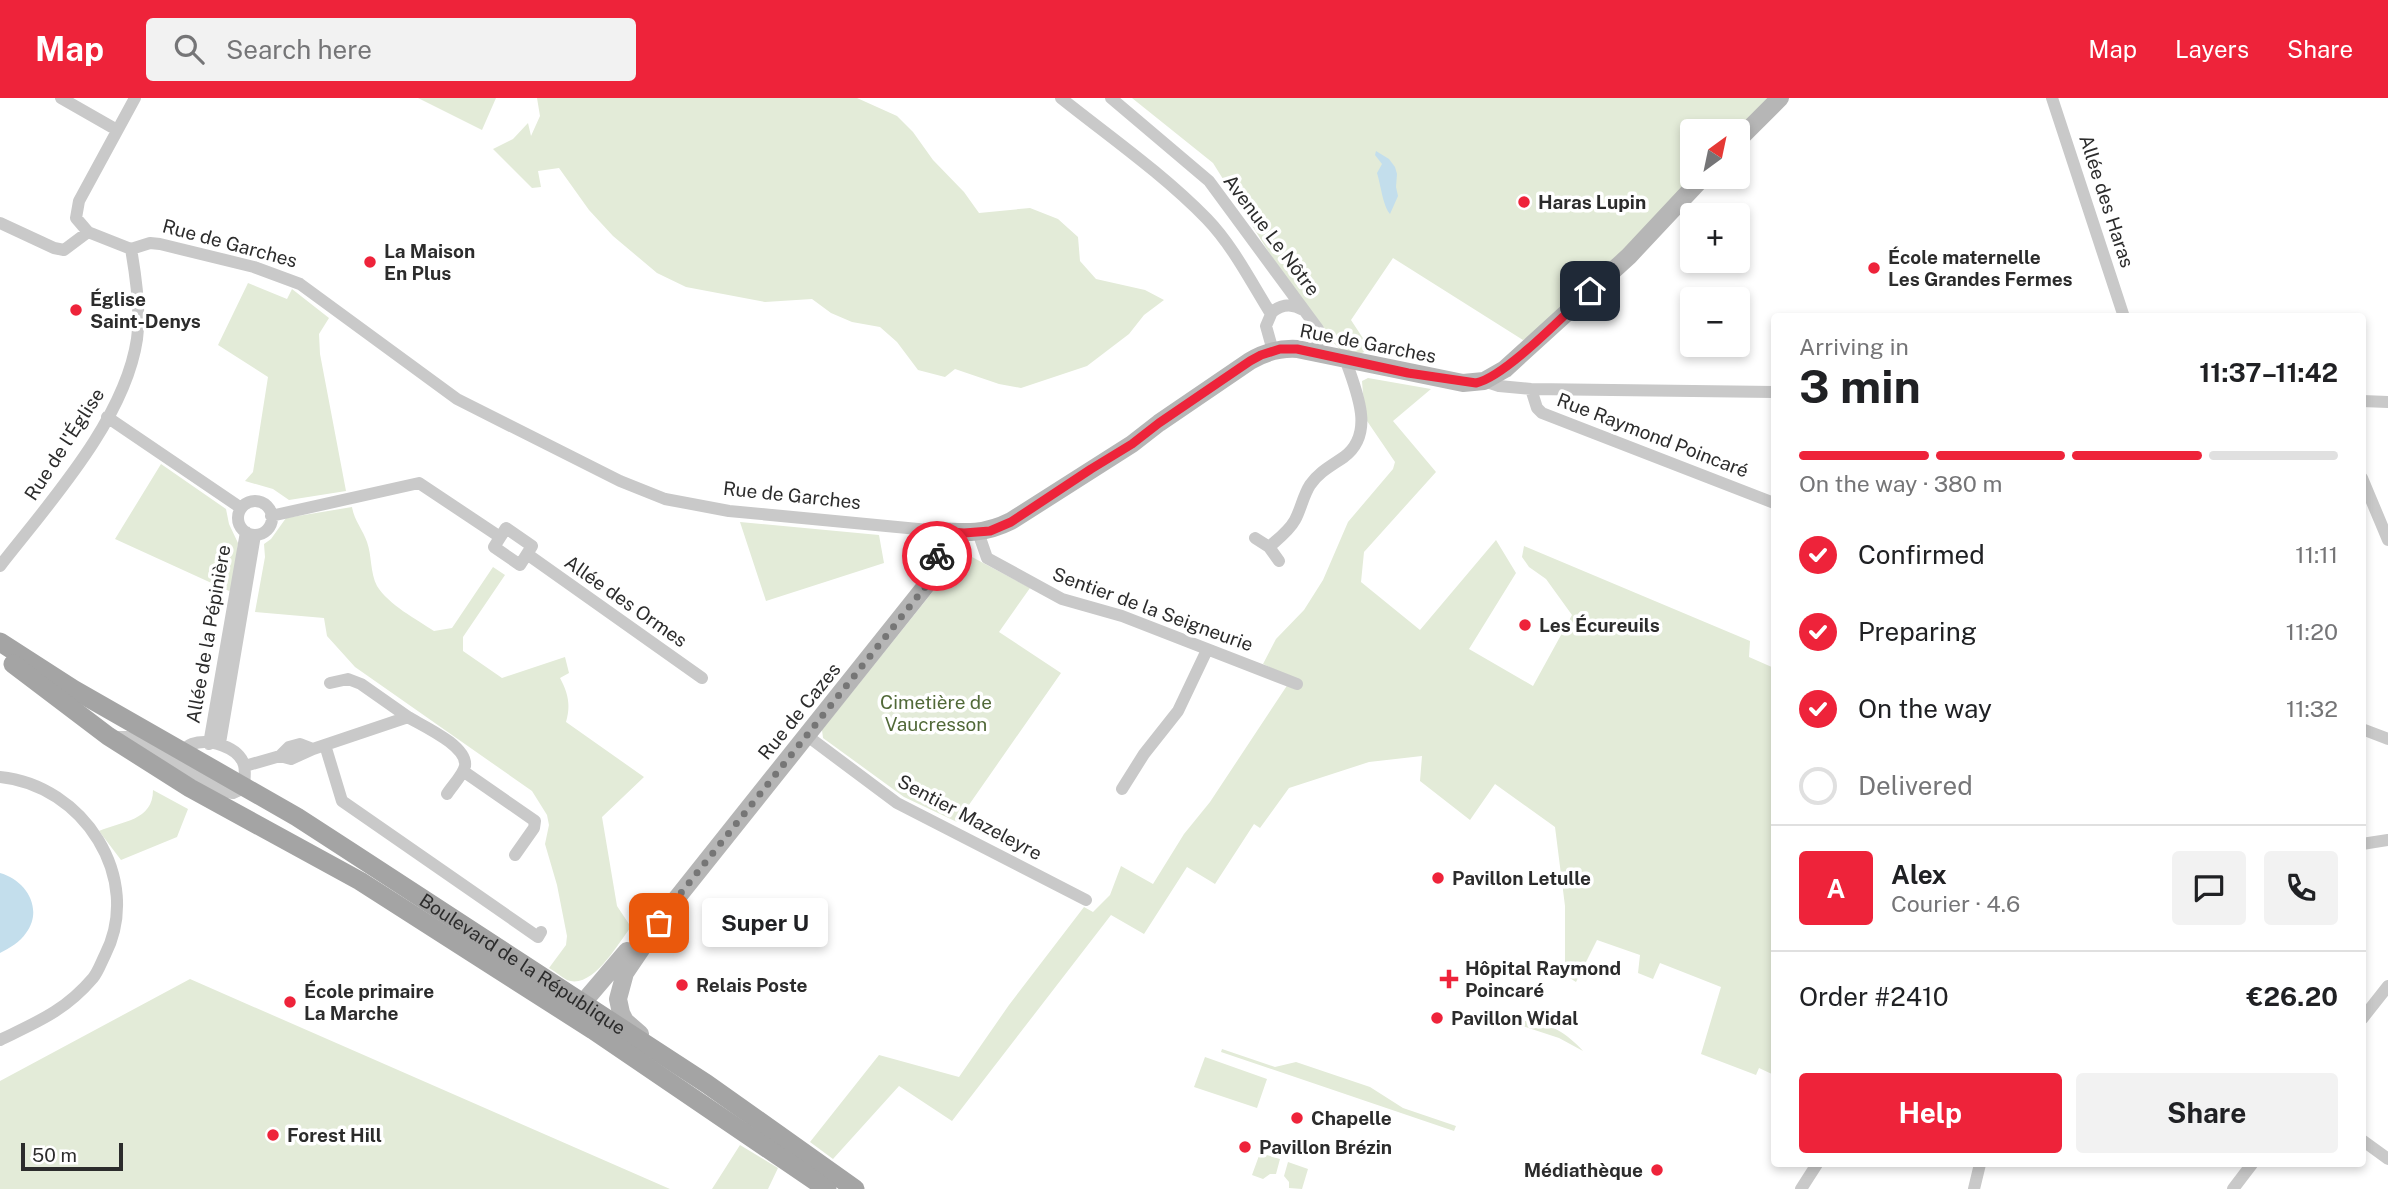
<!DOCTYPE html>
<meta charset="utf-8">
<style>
body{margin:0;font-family:"Public Sans",sans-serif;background:#f2f2f2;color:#202124;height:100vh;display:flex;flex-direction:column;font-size:26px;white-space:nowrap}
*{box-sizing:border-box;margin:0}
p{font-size:23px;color:#757577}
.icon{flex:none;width:38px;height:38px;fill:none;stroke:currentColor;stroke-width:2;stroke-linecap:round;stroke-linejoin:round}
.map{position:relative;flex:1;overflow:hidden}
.side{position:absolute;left:1771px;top:215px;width:595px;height:854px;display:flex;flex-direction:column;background:#fff;border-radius:7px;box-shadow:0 4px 10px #0003}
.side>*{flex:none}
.needle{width:46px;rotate:33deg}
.fabs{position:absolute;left:1680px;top:21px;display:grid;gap:14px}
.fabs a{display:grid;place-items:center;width:70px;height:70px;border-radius:7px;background:#fff;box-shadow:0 4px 10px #0003;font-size:35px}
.scale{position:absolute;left:21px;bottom:18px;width:102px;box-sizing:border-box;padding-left:7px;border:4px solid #2c2c2c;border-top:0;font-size:19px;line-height:24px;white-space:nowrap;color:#2c2c2c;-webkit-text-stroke:5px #fff;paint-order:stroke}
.pin{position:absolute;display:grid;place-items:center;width:60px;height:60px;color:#fff;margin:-30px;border-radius:14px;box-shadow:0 4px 10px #0006}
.courier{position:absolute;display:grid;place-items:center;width:70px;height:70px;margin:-35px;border:5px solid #ee233a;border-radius:50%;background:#fff;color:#222;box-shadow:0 2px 9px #0007}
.bubble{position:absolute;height:49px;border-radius:7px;background:#fff;box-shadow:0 4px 10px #0003;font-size:23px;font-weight:700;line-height:49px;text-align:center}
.summary em{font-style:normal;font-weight:700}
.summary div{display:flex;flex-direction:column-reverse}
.summary{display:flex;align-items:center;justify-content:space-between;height:119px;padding:0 28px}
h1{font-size:46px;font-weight:700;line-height:52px}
.bar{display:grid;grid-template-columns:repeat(4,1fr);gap:10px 7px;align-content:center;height:84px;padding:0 28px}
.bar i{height:9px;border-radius:5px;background:#e0e0e0}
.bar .on{background:#ee233a}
.bar p{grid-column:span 4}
.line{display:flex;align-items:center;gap:18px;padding:0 28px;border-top:2px solid #e0e0e0}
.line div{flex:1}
.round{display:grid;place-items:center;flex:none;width:74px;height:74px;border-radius:7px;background:#f2f2f2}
ol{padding:0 28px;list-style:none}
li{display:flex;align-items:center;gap:21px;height:77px}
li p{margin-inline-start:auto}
li .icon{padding:7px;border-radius:50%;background:#ee233a;color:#fff;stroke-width:4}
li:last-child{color:#757577}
li i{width:38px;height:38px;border:4px solid #e0e0e0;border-radius:50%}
.action{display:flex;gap:14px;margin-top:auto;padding:14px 28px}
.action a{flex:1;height:80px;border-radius:7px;background:#ee233a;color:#fff;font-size:28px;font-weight:700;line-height:80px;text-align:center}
.action a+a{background:#f2f2f2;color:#202124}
header{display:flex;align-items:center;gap:42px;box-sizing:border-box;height:98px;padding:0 35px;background:#ee233a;color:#fff}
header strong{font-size:33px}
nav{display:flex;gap:38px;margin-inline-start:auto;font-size:24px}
.search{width:490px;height:63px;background:#f2f2f2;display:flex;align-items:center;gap:18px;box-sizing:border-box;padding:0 24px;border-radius:7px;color:#757577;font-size:26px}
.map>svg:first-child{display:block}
.green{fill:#e3ebd8}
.water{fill:#c3deec}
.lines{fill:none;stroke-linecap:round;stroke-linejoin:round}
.street{stroke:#c9c9c9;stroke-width:12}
.secondary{stroke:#b6b6b6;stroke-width:18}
.primary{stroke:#a4a4a4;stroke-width:19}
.done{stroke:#767676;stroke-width:7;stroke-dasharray:0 12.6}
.route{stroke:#ee233a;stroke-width:9}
.poi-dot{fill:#ee233a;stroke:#fff;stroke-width:2.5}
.labels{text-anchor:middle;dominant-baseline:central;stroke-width:7;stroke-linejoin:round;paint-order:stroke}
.street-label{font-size:19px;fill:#2c2c2c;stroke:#fff}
.poi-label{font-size:19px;font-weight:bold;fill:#2c2c2c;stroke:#fff;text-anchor:start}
.park-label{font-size:19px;fill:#516938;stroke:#fff}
</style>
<header>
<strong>Map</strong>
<div class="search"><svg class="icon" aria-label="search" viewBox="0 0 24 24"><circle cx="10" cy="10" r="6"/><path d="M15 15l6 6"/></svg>Search here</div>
<nav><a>Map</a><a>Layers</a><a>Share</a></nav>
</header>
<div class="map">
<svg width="2388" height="1091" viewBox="0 0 2388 1091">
<rect width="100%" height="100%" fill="#fff"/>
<path class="green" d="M 418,0 L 496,0 L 482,32 Z
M 537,0 L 857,0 L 897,18 L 913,34 L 933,62 L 964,94 L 979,115 L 1030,110 L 1058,121 L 1078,139 L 1080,163 L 1096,181 L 1145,192 L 1164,202 L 1144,217 L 1129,236 L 1087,268 L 1021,290 L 999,286 L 955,271 L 945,279 L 918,272 L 897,244 L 880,229 L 852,224 L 831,215 L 812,201 L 765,204 L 686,189 L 657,175 L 613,138 L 589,112 L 559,70 L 538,73 L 541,89 L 532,90 L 493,51 L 513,41 L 528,25 L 531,38 L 540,18 Z
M 1132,0 L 1769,0 L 1737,33 L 1692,33 L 1692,79 L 1640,143 L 1533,236 L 1523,242 L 1393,160 L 1351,222 L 1370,251 L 1360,256 L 1342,254 L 1308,217 L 1213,65 Z
M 248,185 L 287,201 L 292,191 L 329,220 L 319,236 L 320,256 L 346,393 L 289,402 L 273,391 L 245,383 L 253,374 L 268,279 L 218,247 Z
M 1368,280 L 1431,291 L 1393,323 L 1436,374 L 1364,454 L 1361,484 L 1420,532 L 1496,442 L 1516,475 L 1469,551 L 1533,588 L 1572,517 L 1546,481 L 1529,469 L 1522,459 L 1524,448 L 1750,543 L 1749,559 L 1774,570 L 1774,977 L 1759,970 L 1756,977 L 1701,956 L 1721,889 L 1660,865 L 1653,881 L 1638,875 L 1640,857 L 1597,842 L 1576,884 L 1565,877 L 1565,808 L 1555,729 L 1495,686 L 1470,722 L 1420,683 L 1422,658 L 1369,664 L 1289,690 L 1260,730 L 1254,726 L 1215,786 L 1187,769 L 1144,836 L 1111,817 L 952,1023 L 899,988 L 833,1061 L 810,1044 L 879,957 L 959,979 L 1009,907 L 1084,809 L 1093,814 L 1110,797 L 1121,768 L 1153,786 L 1184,736 L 1210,704 L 1292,580 L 1263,566 L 1276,541 L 1304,512 L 1323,482 L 1348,424 L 1393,371 L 1395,364 L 1365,320 L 1362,283 Z
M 161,366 L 226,411 L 229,426 L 238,445 L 233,490 L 229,493 L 115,441 Z
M 352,409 C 354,422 363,432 367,444 C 372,458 370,475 377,488 C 389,507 416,521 434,533 L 452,530 L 493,469 L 505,477 L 463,539 L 463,553 L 502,580 L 565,559 L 569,575 L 560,580 C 568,595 571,607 566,624 L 644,679 L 602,719 L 617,808 L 631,829 C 618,845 593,892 567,882 C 561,879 555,873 549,870 L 566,847 L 567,838 L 557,787 L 545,746 L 549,727 L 547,717 L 532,693 L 355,569 L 327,538 L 324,520 L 255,514 L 265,459 L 264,446 L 271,441 L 286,420 Z
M 740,424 L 879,437 L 884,465 L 766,503 Z
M 972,459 L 1030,490 L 999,534 L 1061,575 L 957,724 L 904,699 L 823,640 L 822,632 L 958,462 Z
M 153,692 L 188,711 L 177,739 L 121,762 L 99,733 C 122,723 153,723 153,692 Z
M 190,881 L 670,1091 L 0,1091 L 0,983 Z
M 1525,923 C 1548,923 1568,936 1583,953 L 1559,940 L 1516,926 Z
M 1222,951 L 1275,969 L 1296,964 L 1370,989 L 1403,1010 L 1456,1028 L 1454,1033 L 1221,954 Z
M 1205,959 L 1267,981 L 1257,1010 L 1194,989 Z
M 740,1047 L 778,1070 L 768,1091 L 712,1091 Z
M 1260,1055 L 1280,1061 L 1276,1076 L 1270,1076 L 1263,1081 L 1252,1077 Z
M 1288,1064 L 1308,1071 L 1302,1091 L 1289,1090 L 1289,1084 L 1284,1078 Z"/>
<path class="water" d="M 1376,53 L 1389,61 L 1395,69 L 1397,76 L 1396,89 L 1398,98 L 1390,116 C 1383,108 1381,88 1377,75 L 1382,66 L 1375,57 Z
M 0,775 C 26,782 44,811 26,835 C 20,844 10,850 0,855 Z"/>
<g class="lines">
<path class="street" d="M 61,0 L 117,32
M 135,0 L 79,103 L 76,120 L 88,134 L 131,151 L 150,145 L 160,146 L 254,169 L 300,186 L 457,301 L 620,383 L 665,401 L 729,413 L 939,433
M 1061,0 C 1110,39 1163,76 1207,121 C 1233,148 1251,184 1271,216
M 1111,0 L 1209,83 L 1318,231 L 1317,256
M 2052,0 L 2124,219
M 0,125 L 54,150 L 64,152 L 88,134
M 1273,253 L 1266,228 L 1272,214 C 1282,206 1292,205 1303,212
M 1484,283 L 1499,288 L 1531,291 L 1774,294
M 1531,291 L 1537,310 L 1542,315 L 1774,405
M 2362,303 L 2388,304
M 107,319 L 241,410
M 2362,380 L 2388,442
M238 420a17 17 0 1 1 34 0a17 17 0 1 1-34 0Z
M 271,418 L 419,385 L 500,439
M 506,430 L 532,448 L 520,467 L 494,449 Z
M 978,434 L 987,460 L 1062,501 L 1122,518 L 1297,586
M 1255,440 L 1269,449 L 1279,463
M 1269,449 C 1278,441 1289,433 1295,422 C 1301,411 1303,398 1310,387 C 1319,374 1331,368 1344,359 C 1376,335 1356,293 1346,263
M 527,456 L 702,580
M 0,468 C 49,405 125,322 137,241 C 141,213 136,179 131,151
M 330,585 L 348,581 L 361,586 L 408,619
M 2362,631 L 2388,641
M 806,637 L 897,705 L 1086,802
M 118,639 L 127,639 L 176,665 L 222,693 L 233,695 L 244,690 C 244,683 246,674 244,667 C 239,649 209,640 192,646 C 181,650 174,667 168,676
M 220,645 L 255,437
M 209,646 L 246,434
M 325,647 L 342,703 L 538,839 L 541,834
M 280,658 L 289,649 L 300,646 L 313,651
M 245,668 L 280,658 L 291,661 L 313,651 L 408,619 C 423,628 468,648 465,668 C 463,677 452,688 447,696
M 463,673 L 535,723 L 534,730 L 515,757
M 0,679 C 83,687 144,780 105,857 C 101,865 98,874 93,880 C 65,913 37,924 0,942
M 1122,691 L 1144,656 L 1178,613 L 1207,552
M 2362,746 L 2388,742
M 2362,921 L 2388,888
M 2362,1042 L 2388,1061
M 1801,1091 L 1817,1066
M 1974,1091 L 1980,1066
M 2233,1091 L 2252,1066"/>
<path class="secondary" d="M 1738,42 L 1780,0
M 575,914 L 627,853
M 640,936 L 625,923 L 621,915 L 618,901 L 625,875 L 669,810 L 932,480 L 936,468 L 939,433 C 967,435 985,436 1011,423 L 1132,346 L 1159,325 L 1250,263 C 1265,254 1279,250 1297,251 L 1463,285 L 1484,283 L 1505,271 L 1629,158 L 1703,79"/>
<g class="primary">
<path id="s1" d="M 0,544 L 73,591 L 297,719 L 351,754 L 707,986 L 855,1091"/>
<path d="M 13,566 L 108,638 L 190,690 L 360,783 L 593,932 L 827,1091"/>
</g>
</g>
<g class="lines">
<path class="done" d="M 659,825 L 669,810 L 926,488 L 935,475 L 937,458"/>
<path class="route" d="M 937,458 L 939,433 L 964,435 L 990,433 L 1011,424 L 1091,371 L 1132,346 L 1159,325 L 1250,263 L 1261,257 L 1280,251 L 1297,251 L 1408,275 L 1476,285 C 1505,279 1565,216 1590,193"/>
</g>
<g class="poi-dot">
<circle cx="1524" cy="104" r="7"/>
<circle cx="370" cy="164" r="7"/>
<circle cx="1874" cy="170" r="7"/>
<circle cx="76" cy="212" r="7"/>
<circle cx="1525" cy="527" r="7"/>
<circle cx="1438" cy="780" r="7"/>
<path d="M1445.5 870.5h7v7h7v7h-7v7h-7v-7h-7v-7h7z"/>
<circle cx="682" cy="887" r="7"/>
<circle cx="290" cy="904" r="7"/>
<circle cx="1437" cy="920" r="7"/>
<circle cx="1297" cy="1020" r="7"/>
<circle cx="273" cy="1037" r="7"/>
<circle cx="1245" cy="1049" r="7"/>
<circle cx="1657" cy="1072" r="7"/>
</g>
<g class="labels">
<g class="street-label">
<text transform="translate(2107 103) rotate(72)">Allée des Haras</text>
<text transform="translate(1272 137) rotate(53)">Avenue Le Nôtre</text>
<text transform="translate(230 145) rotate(15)">Rue de Garches</text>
<text transform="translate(1368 245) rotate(11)">Rue de Garches</text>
<text transform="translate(1653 337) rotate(21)">Rue Raymond Poincaré</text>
<text transform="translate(64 346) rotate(-57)">Rue de l'Église</text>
<text transform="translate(792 397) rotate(6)">Rue de Garches</text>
<text transform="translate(626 503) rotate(35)">Allée des Ormes</text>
<text transform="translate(1153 511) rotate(20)">Sentier de la Seigneurie</text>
<text transform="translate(208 536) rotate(-80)">Allée de la Pépinière</text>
<text transform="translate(799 613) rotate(-51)">Rue de Cazes</text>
<text transform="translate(970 719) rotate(28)">Sentier Mazeleyre</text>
<text stroke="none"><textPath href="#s1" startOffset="614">Boulevard de la République</textPath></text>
</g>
<g class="poi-label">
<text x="1538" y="104">Haras Lupin</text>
<text x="384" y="153">La Maison<tspan x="384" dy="22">En Plus</tspan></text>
<text x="1888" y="159">École maternelle<tspan x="1888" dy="22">Les Grandes Fermes</tspan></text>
<text x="90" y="201">Église<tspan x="90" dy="22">Saint-Denys</tspan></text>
<text x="1539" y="527">Les Écureuils</text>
<text x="1452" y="780">Pavillon Letulle</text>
<text x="1465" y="870">Hôpital Raymond<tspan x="1465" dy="22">Poincaré</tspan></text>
<text x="696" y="887">Relais Poste</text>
<text x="304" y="893">École primaire<tspan x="304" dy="22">La Marche</tspan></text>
<text x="1451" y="920">Pavillon Widal</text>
<text x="1311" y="1020">Chapelle</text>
<text x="287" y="1037">Forest Hill</text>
<text x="1259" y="1049">Pavillon Brézin</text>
<text x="1643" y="1072" text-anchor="end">Médiathèque</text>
</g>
<g class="park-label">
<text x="936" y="604">Cimetière de<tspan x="936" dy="22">Vaucresson</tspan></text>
</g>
</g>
</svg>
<div class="fabs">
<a><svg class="needle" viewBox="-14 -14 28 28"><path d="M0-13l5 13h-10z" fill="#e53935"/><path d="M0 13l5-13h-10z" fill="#757577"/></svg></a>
<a>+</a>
<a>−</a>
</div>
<div class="scale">50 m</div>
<div class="pin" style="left:659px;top:825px;background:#ea580c"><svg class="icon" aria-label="bag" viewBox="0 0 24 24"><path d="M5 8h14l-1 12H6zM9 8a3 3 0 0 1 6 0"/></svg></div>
<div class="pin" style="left:1590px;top:193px;background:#1f2937"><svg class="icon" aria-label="home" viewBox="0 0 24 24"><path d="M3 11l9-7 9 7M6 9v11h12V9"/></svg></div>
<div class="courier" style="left:937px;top:458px"><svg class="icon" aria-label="bike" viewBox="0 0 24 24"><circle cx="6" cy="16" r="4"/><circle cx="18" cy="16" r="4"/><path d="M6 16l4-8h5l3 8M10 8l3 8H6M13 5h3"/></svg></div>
<div class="bubble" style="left:702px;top:800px;width:126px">Super U</div>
<section class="side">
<div class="summary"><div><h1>3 min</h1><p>Arriving in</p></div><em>11:37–11:42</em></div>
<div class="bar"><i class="on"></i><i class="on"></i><i class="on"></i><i></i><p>On the way · 380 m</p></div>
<ol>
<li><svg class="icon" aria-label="check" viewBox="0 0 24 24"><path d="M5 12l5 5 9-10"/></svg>Confirmed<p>11:11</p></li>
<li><svg class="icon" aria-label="check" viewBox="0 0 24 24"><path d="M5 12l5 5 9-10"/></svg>Preparing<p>11:20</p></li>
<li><svg class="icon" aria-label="check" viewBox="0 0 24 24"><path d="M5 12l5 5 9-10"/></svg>On the way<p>11:32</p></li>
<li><i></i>Delivered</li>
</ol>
<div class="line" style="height:126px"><b class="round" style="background:#ee233a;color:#fff">A</b><div><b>Alex</b><p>Courier · 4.6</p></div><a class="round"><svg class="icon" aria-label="chat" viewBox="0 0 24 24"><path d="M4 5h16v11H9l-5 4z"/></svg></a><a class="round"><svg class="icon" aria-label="phone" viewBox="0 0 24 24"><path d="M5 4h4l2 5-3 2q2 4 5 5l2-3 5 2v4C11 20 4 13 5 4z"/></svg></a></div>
<div class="line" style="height:91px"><div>Order #2410</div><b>€26.20</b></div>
<div class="action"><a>Help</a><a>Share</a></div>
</section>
</div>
